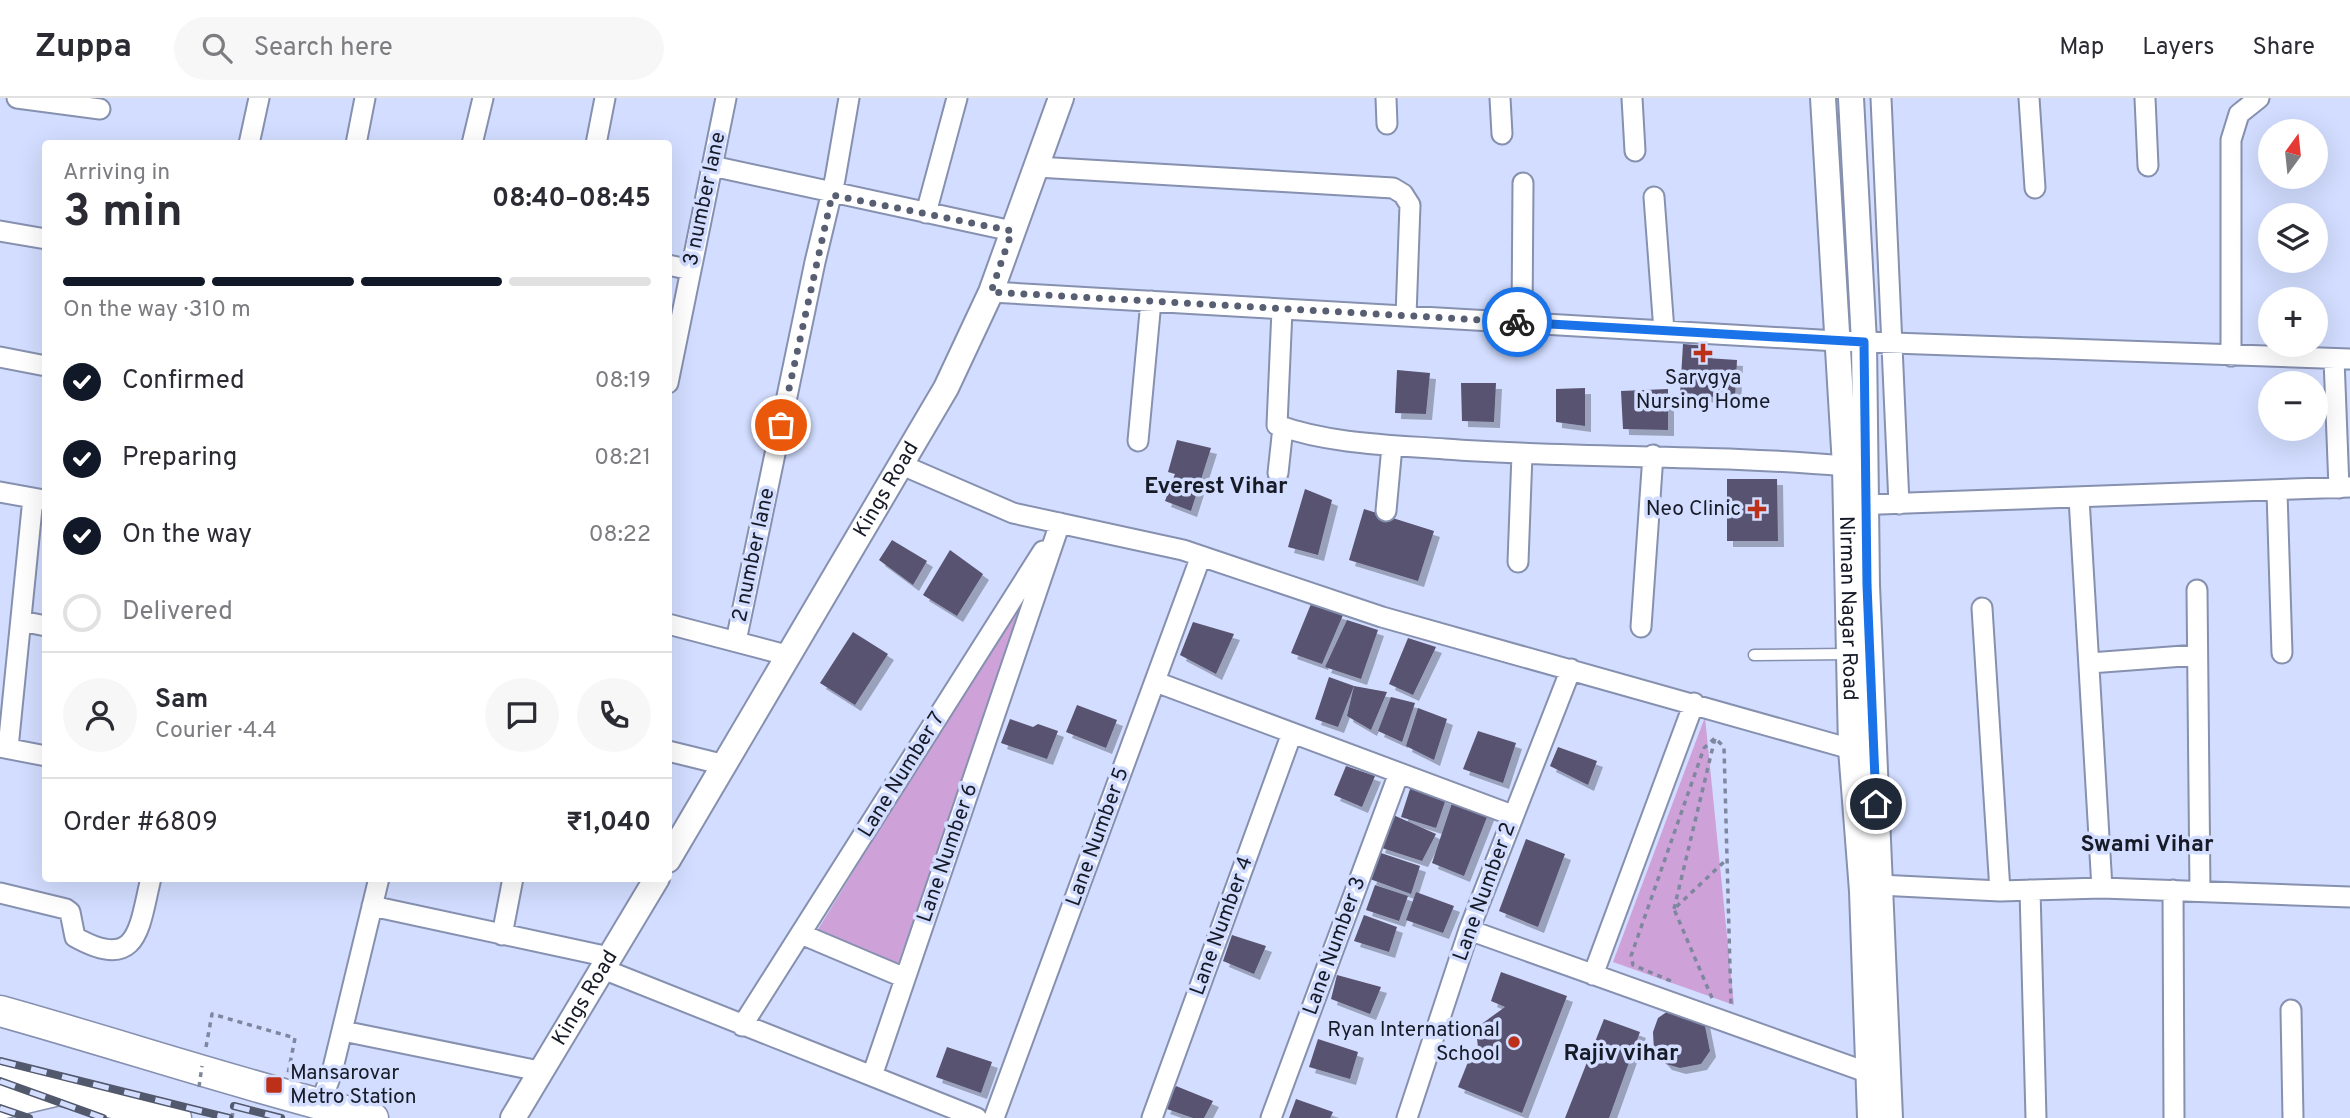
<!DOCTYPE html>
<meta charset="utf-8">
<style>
body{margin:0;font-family:Overpass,sans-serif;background:#f7f7f7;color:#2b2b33;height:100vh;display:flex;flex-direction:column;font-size:26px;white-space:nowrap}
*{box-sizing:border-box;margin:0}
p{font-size:23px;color:#7c7c81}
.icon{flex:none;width:38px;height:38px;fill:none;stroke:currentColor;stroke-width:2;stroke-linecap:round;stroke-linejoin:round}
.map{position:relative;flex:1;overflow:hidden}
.sheet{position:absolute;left:42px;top:42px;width:630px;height:742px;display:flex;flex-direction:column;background:#fff;border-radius:7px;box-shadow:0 7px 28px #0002}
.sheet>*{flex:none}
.needle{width:46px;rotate:15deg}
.controls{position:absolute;left:2258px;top:21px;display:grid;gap:14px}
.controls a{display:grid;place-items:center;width:70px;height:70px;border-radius:50%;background:#fff;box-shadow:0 7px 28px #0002;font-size:35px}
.pin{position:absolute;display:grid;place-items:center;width:60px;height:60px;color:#fff;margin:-30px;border:4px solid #fff;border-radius:50%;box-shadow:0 2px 7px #0007}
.courier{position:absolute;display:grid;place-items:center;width:70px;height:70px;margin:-35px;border:5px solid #1a73e8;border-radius:50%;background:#fff;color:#222;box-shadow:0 2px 9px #0007}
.overview em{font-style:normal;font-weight:700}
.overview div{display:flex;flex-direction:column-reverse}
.overview{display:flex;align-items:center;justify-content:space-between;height:119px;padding:0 21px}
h1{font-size:46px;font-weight:700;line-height:52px}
.bar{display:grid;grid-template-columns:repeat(4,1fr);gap:10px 7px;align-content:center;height:84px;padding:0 21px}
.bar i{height:9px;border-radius:5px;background:#e1e1e2}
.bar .selected{background:#111827}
.bar p{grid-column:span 4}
.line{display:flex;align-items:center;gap:18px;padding:0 21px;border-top:2px solid #e1e1e2}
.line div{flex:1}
.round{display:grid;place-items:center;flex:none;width:74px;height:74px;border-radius:37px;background:#f7f7f7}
ol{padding:0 21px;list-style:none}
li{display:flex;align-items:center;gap:21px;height:77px}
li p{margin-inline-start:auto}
li .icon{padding:7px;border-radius:50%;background:#111827;color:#fff;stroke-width:4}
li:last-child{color:#7c7c81}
li i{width:38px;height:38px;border:4px solid #e1e1e2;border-radius:50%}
header{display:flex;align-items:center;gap:42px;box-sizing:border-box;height:98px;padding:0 35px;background:#fff;border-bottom:2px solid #e1e1e2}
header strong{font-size:33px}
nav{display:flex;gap:38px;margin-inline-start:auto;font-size:24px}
.search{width:490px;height:63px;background:#f7f7f7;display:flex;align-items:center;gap:18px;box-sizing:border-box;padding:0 24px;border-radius:38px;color:#7c7c81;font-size:26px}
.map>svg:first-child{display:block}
.green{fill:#cea2d9}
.building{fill:#59526f;filter:url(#shadow)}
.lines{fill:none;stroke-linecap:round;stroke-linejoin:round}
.service-casing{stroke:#8690af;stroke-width:13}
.minor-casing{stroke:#8690af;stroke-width:23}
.tertiary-casing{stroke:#8690af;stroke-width:28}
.primary-casing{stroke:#8690af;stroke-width:33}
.trunk-casing{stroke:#8690af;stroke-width:35}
.path{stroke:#7f879f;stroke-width:3.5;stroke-dasharray:5 5;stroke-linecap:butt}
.service{stroke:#fff;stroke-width:10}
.minor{stroke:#fff;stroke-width:19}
.tertiary{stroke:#fff;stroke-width:24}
.primary{stroke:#fff;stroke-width:30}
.trunk{stroke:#fff;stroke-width:32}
.rail-casing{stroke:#53596c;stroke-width:8}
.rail{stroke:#d2ddff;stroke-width:5;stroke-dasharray:16;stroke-linecap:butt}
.path-bridge{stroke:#7f879f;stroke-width:3.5;stroke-dasharray:5 5;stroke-linecap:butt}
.done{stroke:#585f73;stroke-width:7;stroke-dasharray:0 12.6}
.route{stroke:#1a73e8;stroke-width:9}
.poi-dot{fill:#bc301a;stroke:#d2ddff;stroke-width:2.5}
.labels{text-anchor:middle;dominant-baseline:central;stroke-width:7;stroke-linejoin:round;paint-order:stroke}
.street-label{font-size:21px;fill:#171b27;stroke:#d2ddff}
.poi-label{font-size:21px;fill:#171b27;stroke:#d2ddff;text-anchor:end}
.neighbourhood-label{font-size:23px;font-weight:bold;fill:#171b27;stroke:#d2ddff}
</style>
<header>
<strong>Zuppa</strong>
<div class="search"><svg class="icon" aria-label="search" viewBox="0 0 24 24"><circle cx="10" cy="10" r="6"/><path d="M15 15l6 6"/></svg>Search here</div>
<nav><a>Map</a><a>Layers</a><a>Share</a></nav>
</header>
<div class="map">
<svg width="2350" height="1020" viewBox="0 0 2350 1020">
<defs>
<filter id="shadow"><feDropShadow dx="6" dy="6" stdDeviation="0" flood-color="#0004"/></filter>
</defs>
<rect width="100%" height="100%" fill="#d2ddff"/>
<path class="green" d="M 1033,481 L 898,866 L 817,833 Z
M 1705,619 L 1734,907 L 1613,864 Z"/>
<path class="building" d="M 1683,246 L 1707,248 L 1706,260 L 1737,262 L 1735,300 L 1680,297 Z
M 1397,272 L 1430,275 L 1426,316 L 1395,315 Z
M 1461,285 L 1496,285 L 1494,324 L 1462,323 Z
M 1585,290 L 1585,328 L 1556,324 L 1556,291 Z
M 1668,291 L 1668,332 L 1623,331 L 1621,293 Z
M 1177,342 L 1211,350 L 1191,413 L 1165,403 L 1175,376 L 1168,374 Z
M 1727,381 L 1777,381 L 1778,443 L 1727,443 Z
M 1305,391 L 1332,402 L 1318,457 L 1288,449 Z
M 1364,411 L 1434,433 L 1418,483 L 1349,462 Z
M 892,442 L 927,463 L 913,487 L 879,462 Z
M 950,452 L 983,476 L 957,518 L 923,497 Z
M 1311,506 L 1343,517 L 1322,566 L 1291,555 Z
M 1347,522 L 1378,532 L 1361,581 L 1325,569 Z
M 1193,524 L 1234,536 L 1216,576 L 1180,557 Z
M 853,534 L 888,556 L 855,607 L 820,585 Z
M 1408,540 L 1436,549 L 1413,597 L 1389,586 Z
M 1329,579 L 1354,588 L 1387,594 L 1371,632 L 1347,618 L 1354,588 L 1338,629 L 1315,621 Z
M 1391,599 L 1415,605 L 1402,644 L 1378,633 Z
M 1077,607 L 1117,622 L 1106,650 L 1066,634 Z
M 1418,610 L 1447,621 L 1434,662 L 1406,648 Z
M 1010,621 L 1033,629 L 1038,626 L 1058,633 L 1047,661 L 1001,645 Z
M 1478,633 L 1516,645 L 1503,685 L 1463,671 Z
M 1558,649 L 1597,663 L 1588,687 L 1550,668 Z
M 1346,668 L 1375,678 L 1362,709 L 1334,697 Z
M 1411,688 L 1446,701 L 1436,730 L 1401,719 Z
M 1453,702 L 1489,714 L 1464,778 L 1432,765 Z
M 1391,716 L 1436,736 L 1422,763 L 1379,749 Z
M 1526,741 L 1565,756 L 1538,829 L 1499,813 Z
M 1378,754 L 1420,768 L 1411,796 L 1370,781 Z
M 1375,787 L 1408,798 L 1399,823 L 1366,812 Z
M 1416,794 L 1454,808 L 1443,835 L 1406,822 Z
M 1364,817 L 1397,829 L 1389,854 L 1354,843 Z
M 1232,837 L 1266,848 L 1254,876 L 1223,863 Z
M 1501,874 L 1567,898 L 1522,1015 L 1458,989 L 1470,959 L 1479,960 L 1476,930 L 1505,909 L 1491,903 Z
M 1337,877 L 1381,889 L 1370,916 L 1331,901 Z
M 1671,911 L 1704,923 L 1710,953 L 1701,966 L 1680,970 L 1666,966 L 1654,953 L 1653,934 L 1658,920 Z
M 1604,921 L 1640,934 L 1609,1020 L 1565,1020 Z
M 1318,941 L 1358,954 L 1350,981 L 1309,969 Z
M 947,949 L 992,964 L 981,995 L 936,979 Z
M 1176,988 L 1213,1003 L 1204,1020 L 1193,1020 L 1164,1010 Z
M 1296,1001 L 1333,1014 L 1330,1020 L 1289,1020 Z"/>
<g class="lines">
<g class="service-casing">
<path id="service" d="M 1754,557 L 1848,556"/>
</g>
<g class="minor-casing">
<path id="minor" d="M 17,0 L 100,11
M 1386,0 L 1387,26
M 1500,0 L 1502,36
M 1632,0 L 1635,53
M 1881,0 L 1899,406
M 2029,0 L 2035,90
M 2145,0 L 2148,68
M 249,46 L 259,0
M 356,46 L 365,0
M 472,46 L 483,0
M 596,46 L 605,0
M 712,68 L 1012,133
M 1037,69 L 1393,90 L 1403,96 L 1410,107 L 1406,218
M 1654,99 L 1664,233
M 926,115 L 957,0
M 0,133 L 46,141
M 668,167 L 691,172
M 991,194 L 1837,243 L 2350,261
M 1282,212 L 1277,327 C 1330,346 1389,347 1445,351 C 1578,361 1712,356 1845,368
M 1522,225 L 1523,85
M 2231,258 L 2231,42 L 2239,16 L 2259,0
M 0,259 L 46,268
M 2334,261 L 2339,390
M 668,285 L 726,0
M 1138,343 L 1151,203
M 902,367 L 1013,415 L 1183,452 L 1382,519 L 1851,651
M 1278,375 L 1283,329
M 0,394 L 44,402
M 2277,394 L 2282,555
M 2079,400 L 2102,790
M 1853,407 L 2350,389
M 1386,413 L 1392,348
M 1518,464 L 1522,356
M 2197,492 L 2200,793
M 1982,510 L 2000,793
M 21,523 L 46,528
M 668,526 L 790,558
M 1641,529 L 1653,357
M 736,543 L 815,164 L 835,81 L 849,0
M 2090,565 L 2197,557
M 1156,584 L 1512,717
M 0,649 L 46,658
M 8,650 L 33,400
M 668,653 L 725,667
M 1866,791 L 1879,787 L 2000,793 L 2102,790 L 2350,799
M 2030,792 L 2036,1020
M 2173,792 L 2174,1020
M 0,795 L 66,811 L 70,814 L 75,839 C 139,875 139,829 151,780
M 372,808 L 609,859
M 1469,832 L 1869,975
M 801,836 L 905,880
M 502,837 L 513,780
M 603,871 L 872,978
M 1593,877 L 1694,605
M 2291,912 L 2293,1020
M 742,928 L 1043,453
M 343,933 L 539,973
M 320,1007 L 332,974 L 379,780
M 977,1020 L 872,978 L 1060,425
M 994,1020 L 1201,458
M 1152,1020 L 1292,635
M 1271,1020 L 1399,675
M 1407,1020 L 1469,832 L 1571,571"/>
</g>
<g class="tertiary-casing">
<g id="tertiary">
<path id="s1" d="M 1823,0 L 1845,368 L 1851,651 L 1862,793 L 1870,1020"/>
<path d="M 1851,0 L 1864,244 L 1867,487 L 1890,1020"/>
<path id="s2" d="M 668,762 L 946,290 L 991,194 L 1061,0"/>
<path id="s3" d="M 513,1020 L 657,780"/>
</g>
</g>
<g class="primary-casing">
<path id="primary" d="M 0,913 C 125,948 247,989 373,1020
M 0,978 L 176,1020"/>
</g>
<g class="trunk-casing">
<path id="trunk" d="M 0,1005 L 55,992"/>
</g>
<path class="path" d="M 1674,811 L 1715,640
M 1671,883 L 1633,867 L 1631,858 L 1704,650 L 1715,640 L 1724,649 L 1731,907
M 1712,900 L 1674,811 L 1727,761
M 206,949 L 212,916 L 295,940 L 288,976
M 232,1020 L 234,1007"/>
<use href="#service" class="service"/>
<use href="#minor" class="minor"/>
<use href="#tertiary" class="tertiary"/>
<use href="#primary" class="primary"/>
<use href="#trunk" class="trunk"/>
<g class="rail-casing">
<path id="rail" d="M 0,963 L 229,1020
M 0,983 L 103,1020
M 234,1008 L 281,1020
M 0,1010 L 29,1020"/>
</g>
<use href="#rail" class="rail"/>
<path class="path-bridge" d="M 199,989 L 202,968"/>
</g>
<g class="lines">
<path class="done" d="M 781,327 L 832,97 L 1012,133 L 991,194 L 1517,224"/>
<path class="route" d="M 1517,224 L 1864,244 L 1867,487 L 1876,706"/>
</g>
<g class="poi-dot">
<path d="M1699.5 244.5h7v7h7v7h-7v7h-7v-7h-7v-7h7z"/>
<path d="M1753.5 400.5h7v7h7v7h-7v7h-7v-7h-7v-7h7z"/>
<circle cx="1514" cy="944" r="7"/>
<rect x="265" y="978" width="18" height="18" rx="3.5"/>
</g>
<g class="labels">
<g class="street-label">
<text transform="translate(705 101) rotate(-78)">3 number lane</text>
<text stroke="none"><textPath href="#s2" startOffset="430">Kings Road</textPath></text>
<text transform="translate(754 457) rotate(-78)">2 number lane</text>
<text stroke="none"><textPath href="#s1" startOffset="511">Nirman Nagar Road</textPath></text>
<text transform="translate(902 677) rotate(-58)">Lane Number 7</text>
<text transform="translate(1098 739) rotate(-70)">Lane Number 5</text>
<text transform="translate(948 755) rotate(-71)">Lane Number 6</text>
<text transform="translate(1485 794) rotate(-70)">Lane Number 2</text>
<text transform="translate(1222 828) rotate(-70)">Lane Number 4</text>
<text transform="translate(1335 848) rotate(-70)">Lane Number 3</text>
<text stroke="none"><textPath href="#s3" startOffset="140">Kings Road</textPath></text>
</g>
<g class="poi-label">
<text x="1703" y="280" text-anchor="middle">Sarvgya<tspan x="1703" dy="24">Nursing Home</tspan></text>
<text x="1741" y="411">Neo Clinic</text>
<text x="1500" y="932">Ryan International<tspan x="1500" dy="24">School</tspan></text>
<text x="290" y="975" text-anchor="start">Mansarovar<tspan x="290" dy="24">Metro Station</tspan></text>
</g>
<g class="neighbourhood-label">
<text x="1216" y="389">Everest Vihar</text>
<text x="2147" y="747">Swami Vihar</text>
<text x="1621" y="956">Rajiv vihar</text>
</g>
</g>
</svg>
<div class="controls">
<a><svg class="needle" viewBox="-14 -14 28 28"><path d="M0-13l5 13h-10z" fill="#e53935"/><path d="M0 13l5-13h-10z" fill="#7c7c81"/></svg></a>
<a><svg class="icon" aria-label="layers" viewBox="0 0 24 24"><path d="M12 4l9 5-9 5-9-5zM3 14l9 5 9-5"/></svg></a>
<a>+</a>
<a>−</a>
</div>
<div class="pin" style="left:781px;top:327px;background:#ea580c"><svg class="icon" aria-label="bag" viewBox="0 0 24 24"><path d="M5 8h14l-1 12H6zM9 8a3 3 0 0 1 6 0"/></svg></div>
<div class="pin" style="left:1876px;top:706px;background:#1f2937"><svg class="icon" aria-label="home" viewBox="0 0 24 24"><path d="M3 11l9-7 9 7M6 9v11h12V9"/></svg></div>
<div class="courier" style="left:1517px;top:224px"><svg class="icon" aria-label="bike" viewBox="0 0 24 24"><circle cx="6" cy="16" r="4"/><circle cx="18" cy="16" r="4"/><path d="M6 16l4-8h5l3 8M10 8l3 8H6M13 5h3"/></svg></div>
<section class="sheet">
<div class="overview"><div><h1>3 min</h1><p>Arriving in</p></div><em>08:40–08:45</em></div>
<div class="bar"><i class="selected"></i><i class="selected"></i><i class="selected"></i><i></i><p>On the way · 310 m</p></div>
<ol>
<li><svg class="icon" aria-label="check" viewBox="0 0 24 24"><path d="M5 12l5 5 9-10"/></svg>Confirmed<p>08:19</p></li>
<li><svg class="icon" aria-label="check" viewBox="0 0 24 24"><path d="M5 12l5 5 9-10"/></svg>Preparing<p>08:21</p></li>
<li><svg class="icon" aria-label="check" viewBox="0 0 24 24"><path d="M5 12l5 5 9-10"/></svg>On the way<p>08:22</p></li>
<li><i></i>Delivered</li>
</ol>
<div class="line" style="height:126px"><a class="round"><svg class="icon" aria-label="person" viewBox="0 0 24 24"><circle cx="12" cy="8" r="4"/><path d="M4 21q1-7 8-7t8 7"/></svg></a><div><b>Sam</b><p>Courier · 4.4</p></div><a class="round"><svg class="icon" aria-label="chat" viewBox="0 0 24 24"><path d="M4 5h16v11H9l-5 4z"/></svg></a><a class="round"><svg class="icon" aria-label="phone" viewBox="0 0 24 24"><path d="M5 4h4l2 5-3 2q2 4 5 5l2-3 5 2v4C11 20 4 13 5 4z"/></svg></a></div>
<div class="line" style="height:91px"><div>Order #6809</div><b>₹1,040</b></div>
</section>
</div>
